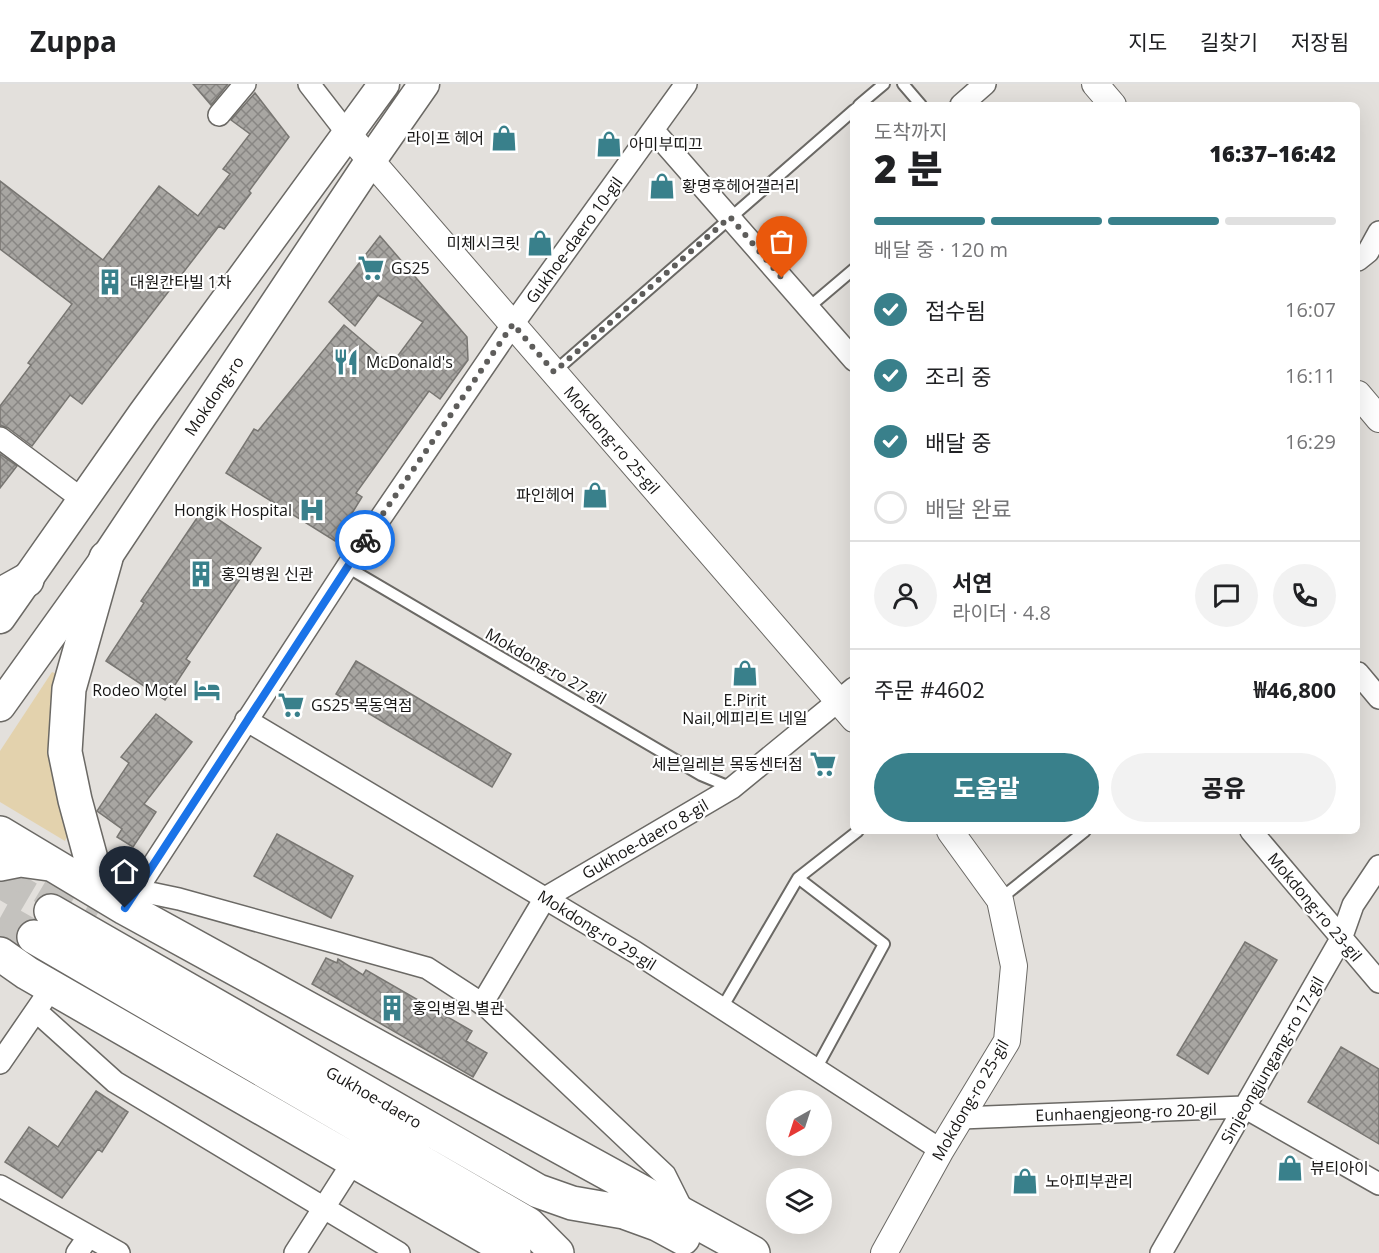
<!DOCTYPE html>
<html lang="ko">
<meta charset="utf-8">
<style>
body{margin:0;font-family:"Open Sans","Noto Sans KR",sans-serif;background:#f2f2f2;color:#202124;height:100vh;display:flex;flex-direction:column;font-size:22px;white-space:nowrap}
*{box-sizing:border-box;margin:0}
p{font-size:20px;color:#757577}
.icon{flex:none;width:33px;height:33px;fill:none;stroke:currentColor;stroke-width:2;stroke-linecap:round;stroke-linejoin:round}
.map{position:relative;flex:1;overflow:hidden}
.sheet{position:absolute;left:850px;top:18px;width:510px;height:732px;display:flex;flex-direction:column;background:#fff;border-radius:9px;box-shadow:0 6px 24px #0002}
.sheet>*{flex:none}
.needle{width:39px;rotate:219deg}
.controls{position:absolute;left:766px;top:1006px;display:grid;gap:12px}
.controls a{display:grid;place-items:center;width:66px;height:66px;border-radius:50%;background:#fff;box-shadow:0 6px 24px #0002;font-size:30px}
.pin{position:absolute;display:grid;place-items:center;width:51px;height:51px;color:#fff;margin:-62px -26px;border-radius:50% 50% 50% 0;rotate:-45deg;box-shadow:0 0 6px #0007}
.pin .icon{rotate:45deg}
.courier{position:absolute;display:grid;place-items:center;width:60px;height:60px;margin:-30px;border:4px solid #1a73e8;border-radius:50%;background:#fff;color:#222;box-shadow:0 2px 8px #0007}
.head em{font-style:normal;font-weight:800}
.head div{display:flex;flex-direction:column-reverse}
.head{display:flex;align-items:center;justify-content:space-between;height:102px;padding:0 24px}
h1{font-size:39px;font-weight:800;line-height:45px}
.bar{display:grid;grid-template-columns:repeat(4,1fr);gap:9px 6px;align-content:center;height:72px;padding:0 24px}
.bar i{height:8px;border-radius:4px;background:#e0e0e0}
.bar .selected{background:#39808b}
.bar p{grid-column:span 4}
.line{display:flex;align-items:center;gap:15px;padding:0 24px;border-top:2px solid #e0e0e0}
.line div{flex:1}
.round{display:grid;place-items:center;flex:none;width:63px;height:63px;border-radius:32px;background:#f2f2f2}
ol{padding:0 24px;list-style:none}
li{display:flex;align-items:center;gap:18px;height:66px}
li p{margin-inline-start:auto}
li .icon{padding:6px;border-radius:50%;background:#39808b;color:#fff;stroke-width:4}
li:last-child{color:#757577}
li i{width:33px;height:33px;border:3px solid #e0e0e0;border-radius:50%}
.primary-button{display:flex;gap:12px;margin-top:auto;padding:12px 24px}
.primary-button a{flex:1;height:69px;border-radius:36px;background:#39808b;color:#fff;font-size:24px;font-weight:800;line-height:69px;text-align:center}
.primary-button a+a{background:#f2f2f2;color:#202124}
header{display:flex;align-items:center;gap:36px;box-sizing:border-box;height:84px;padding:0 30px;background:#fff;border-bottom:2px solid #e0e0e0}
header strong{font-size:28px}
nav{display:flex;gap:33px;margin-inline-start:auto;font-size:21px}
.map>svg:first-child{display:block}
.grass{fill:#e3d2ad}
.building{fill:url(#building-cross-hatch);stroke:#787672;stroke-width:1.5}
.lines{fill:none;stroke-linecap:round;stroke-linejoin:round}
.primary-tunnel{stroke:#c4c2be;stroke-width:33;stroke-dasharray:33 16;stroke-linecap:butt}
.trunk-tunnel{stroke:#c4c2be;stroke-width:33;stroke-dasharray:33 16;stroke-linecap:butt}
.service-casing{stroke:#6b6965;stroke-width:14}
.minor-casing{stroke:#6b6965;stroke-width:24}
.tertiary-casing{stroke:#6b6965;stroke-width:28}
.secondary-casing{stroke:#6b6965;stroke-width:33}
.primary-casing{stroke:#6b6965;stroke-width:36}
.service{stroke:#fff;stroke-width:10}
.minor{stroke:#fff;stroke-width:21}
.tertiary{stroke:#fff;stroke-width:26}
.secondary{stroke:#fff;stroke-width:30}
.primary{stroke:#fff;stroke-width:33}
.done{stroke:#5e5d5b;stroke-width:6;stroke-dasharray:0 10.8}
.route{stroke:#1a73e8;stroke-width:8}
.labels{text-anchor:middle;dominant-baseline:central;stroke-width:4.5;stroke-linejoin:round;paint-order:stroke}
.poi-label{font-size:16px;fill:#171615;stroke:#fff;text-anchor:start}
.street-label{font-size:16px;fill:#171615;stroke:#fff}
</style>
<header>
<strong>Zuppa</strong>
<nav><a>지도</a><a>길찾기</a><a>저장됨</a></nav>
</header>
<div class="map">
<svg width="1379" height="1169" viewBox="0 0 1379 1169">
<defs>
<pattern id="building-cross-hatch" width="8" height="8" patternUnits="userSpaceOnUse" patternTransform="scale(1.5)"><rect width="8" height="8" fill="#a8a6a2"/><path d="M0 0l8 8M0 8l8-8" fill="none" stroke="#888683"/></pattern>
</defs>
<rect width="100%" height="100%" fill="#e3e0dc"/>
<path class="grass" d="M 52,588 L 60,591 L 71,744 L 65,757 L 0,718 L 0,667 Z"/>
<path class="building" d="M 193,0 L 228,0 L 211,21 Z
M 255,9 L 289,53 L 249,107 L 251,109 L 224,145 L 219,142 L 82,320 L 70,311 L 32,362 L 8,344 L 0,341 L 0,322 L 31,281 L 28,279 L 72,220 L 0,165 L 0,97 L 103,176 L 159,102 L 198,132 L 230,90 L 223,85 L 250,50 L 231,36 Z
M 380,152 L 467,253 L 468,276 L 440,315 L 429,307 L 356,409 L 362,413 L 335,457 L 226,389 L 254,345 L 258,347 L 344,241 L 391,281 L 423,238 L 378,211 L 355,242 L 329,218 Z
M 0,370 L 17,382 L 0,404 Z
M 203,425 L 261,464 L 186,575 L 190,578 L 165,616 L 106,577 L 144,519 L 141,517 Z
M 356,577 L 511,670 L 492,703 L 336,610 Z
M 156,630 L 192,658 L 144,720 L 156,728 L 133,763 L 117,753 L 122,745 L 97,727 L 129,679 L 121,673 Z
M 277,750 L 353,792 L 331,834 L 254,792 Z
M 1245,858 L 1277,876 L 1208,990 L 1177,971 Z
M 326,874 L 337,879 L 338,875 L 363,891 L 366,886 L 472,947 L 466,957 L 487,969 L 473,993 L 312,900 Z
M 1341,963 L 1379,985 L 1379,1060 L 1308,1018 Z
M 96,1007 L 128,1028 L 102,1068 L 98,1065 L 62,1114 L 5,1078 L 29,1043 L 58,1063 Z"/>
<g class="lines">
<path class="primary-tunnel" d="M 0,797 L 51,827
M 0,834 L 34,853"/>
<path class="trunk-tunnel" d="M 0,778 L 95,834
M 0,848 L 58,882"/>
<g class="service-casing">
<path id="service" d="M 903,0 L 921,21
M 859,21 L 884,0
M 808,224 L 854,185
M 554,288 L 854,26
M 347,483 L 701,691 L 732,704
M 798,794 L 884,860 L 816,985
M 1000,815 L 1085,747
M 722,924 L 798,794 L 858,747"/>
</g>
<g class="minor-casing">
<path id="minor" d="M 309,0 L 347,49
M 961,21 L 985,0
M 219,31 L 245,0
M 653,46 L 854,276
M 1358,176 L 1368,168 L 1379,148
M 0,354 L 83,416
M 1358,589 L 1379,614
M 246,636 L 635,868 L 941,1066
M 1251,747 L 1379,898
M 136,806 L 179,815 L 427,884 L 487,923 L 665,1091 L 685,1131
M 125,824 L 347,483 L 513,240 L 686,0
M 482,920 L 545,814 L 732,704 L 854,604
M 36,927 L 115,998 L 399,1169
M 0,979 L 44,915
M 961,1034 L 1244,1023 L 1379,1100
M 0,1102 L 119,1169
M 77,1169 L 89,1152
M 295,1169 L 353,1078
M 1161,1169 L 1341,855 L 1353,821 L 1379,782"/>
</g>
<g class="tertiary-casing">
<path id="tertiary" d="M 1095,0 L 1113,21
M 347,49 L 854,635
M 1358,310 L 1379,335
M 884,1169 L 941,1066 L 1007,957 L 1014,882 L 1000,816 L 950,747"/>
</g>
<g class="secondary-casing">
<path id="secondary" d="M 0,534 L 143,330 L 384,0
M 0,622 L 106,474 L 371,76 L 424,0"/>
</g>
<g class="primary-casing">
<path id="primary" d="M 0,511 L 27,496
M 0,749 L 125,824 L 753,1169
M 0,780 L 20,776 L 49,780
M 100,808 L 75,716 L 65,668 L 69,605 L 106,474
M 51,827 L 538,1107 L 572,1119 L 624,1128 L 657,1140 L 683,1154
M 34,853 L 528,1140 L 557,1169
M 0,870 L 27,889 L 514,1169"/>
</g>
<use href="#service" class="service"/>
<use href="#minor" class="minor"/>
<use href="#tertiary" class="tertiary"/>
<use href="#secondary" class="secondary"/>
<use href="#primary" class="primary"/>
</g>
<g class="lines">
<path class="done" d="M 365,456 L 513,240 L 554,288 L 730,133 L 782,194"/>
<path class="route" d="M 125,824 L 365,456"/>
</g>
<defs>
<g id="shop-bare" transform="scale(2.07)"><path d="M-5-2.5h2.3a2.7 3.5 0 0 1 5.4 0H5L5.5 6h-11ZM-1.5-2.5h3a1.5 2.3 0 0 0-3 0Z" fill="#39808b" stroke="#fff" stroke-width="2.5" paint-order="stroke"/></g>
<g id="supermarket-bare" transform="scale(2.07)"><path d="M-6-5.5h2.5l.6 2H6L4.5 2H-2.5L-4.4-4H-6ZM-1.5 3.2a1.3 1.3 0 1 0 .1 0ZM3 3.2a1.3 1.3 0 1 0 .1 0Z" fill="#39808b" stroke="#fff" stroke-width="2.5" paint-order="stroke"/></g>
<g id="building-bare" transform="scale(2.07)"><path d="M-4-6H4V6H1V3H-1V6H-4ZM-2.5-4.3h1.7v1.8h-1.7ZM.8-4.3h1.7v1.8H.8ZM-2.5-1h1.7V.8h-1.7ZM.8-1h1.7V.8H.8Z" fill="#39808b" stroke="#fff" stroke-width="2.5" paint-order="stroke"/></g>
<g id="restaurant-bare" transform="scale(2.07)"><path d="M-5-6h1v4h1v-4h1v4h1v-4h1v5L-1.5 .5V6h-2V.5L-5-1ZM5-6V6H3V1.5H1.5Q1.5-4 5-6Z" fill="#39808b" stroke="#fff" stroke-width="2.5" paint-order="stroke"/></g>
<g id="hospital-bare" transform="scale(2.07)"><path d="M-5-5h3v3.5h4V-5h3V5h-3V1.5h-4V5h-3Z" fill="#39808b" stroke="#fff" stroke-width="2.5" paint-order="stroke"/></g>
<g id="hotel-bare" transform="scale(2.07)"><path d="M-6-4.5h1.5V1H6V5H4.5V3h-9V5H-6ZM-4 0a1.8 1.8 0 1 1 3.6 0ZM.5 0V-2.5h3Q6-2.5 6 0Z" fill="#39808b" stroke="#fff" stroke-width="2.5" paint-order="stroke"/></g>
</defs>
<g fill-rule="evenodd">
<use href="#shop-bare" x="504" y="54"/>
<use href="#shop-bare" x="609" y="60"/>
<use href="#shop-bare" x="662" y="102"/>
<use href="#shop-bare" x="540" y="159"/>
<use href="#supermarket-bare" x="371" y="184"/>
<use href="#building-bare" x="110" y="198"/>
<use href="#restaurant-bare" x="346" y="278"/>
<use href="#shop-bare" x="595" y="411"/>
<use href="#hospital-bare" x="312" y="426"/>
<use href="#building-bare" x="201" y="490"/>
<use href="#shop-bare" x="745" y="589"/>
<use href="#hotel-bare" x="207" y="606"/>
<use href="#supermarket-bare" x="291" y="621"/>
<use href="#supermarket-bare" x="823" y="680"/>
<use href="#building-bare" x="392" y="924"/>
<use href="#shop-bare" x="1290" y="1084"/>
<use href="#shop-bare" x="1025" y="1097"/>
</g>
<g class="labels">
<g class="poi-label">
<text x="484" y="54" text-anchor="end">라이프 헤어</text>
<text x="629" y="60">아미부띠끄</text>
<text x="682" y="102">황명후헤어갤러리</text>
<text x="520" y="159" text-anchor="end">미체시크릿</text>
<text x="391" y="184">GS25</text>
<text x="130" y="198">대원칸타빌 1차</text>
<text x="366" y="278">McDonald's</text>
<text x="575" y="411" text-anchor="end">파인헤어</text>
<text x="292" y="426" text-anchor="end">Hongik Hospital</text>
<text x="221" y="490">홍익병원 신관</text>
<text x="187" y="606" text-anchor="end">Rodeo Motel</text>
<text x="745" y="616" text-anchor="middle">E.Pirit<tspan x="745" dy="18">Nail,에피리트 네일</tspan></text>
<text x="311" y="621">GS25 목동역점</text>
<text x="803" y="680" text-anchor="end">세븐일레븐 목동센터점</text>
<text x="412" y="924">홍익병원 별관</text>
<text x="1310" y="1084">뷰티아이</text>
<text x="1045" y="1097">노아피부관리</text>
</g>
<g class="street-label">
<text transform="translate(574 156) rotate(-54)">Gukhoe-daero 10-gil</text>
<text transform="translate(214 312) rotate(-56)">Mokdong-ro</text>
<text transform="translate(612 356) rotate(49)">Mokdong-ro 25-gil</text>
<text transform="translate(546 582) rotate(30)">Mokdong-ro 27-gil</text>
<text transform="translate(645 755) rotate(-30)">Gukhoe-daero 8-gil</text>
<text transform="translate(1315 823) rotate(50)">Mokdong-ro 23-gil</text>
<text transform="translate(597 846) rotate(32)">Mokdong-ro 29-gil</text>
<text transform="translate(1272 976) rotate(-60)">Sinjeongjungang-ro 17-gil</text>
<text transform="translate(374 1013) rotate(30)">Gukhoe-daero</text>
<text transform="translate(970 1016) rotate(-60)">Mokdong-ro 25-gil</text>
<text transform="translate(1126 1028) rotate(-2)">Eunhaengjeong-ro 20-gil</text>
</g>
</g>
</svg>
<div class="controls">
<a><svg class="needle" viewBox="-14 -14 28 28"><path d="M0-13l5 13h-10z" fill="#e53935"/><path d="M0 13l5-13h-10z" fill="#757577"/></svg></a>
<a><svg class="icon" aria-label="layers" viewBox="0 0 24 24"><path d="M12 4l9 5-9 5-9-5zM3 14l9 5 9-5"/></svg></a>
</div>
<div class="pin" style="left:782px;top:194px;background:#ea580c"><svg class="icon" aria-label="bag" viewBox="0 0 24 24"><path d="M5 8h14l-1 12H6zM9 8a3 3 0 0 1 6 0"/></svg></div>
<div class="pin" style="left:125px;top:824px;background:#1f2937"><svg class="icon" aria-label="home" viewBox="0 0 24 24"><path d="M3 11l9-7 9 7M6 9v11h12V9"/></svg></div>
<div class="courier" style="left:365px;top:456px"><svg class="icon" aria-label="bike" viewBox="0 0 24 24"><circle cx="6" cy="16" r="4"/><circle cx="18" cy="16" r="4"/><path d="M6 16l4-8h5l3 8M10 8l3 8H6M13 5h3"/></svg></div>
<section class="sheet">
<div class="head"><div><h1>2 분</h1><p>도착까지</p></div><em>16:37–16:42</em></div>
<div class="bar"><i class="selected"></i><i class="selected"></i><i class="selected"></i><i></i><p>배달 중 · 120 m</p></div>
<ol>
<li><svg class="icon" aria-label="check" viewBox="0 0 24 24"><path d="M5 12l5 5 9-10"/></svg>접수됨<p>16:07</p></li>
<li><svg class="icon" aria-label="check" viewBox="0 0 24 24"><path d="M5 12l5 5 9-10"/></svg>조리 중<p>16:11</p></li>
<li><svg class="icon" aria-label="check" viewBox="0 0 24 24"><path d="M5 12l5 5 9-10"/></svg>배달 중<p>16:29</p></li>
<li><i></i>배달 완료</li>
</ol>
<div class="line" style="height:108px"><a class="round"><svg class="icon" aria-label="person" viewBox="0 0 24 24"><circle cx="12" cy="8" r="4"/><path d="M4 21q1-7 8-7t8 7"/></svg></a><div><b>서연</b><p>라이더 · 4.8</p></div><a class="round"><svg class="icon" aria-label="chat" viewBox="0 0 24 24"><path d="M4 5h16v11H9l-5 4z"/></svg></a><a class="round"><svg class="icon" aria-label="phone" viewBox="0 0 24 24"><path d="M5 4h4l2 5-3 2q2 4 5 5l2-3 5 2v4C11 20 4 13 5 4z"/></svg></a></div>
<div class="line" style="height:78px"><div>주문 #4602</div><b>₩46,800</b></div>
<div class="primary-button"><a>도움말</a><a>공유</a></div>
</section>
</div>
